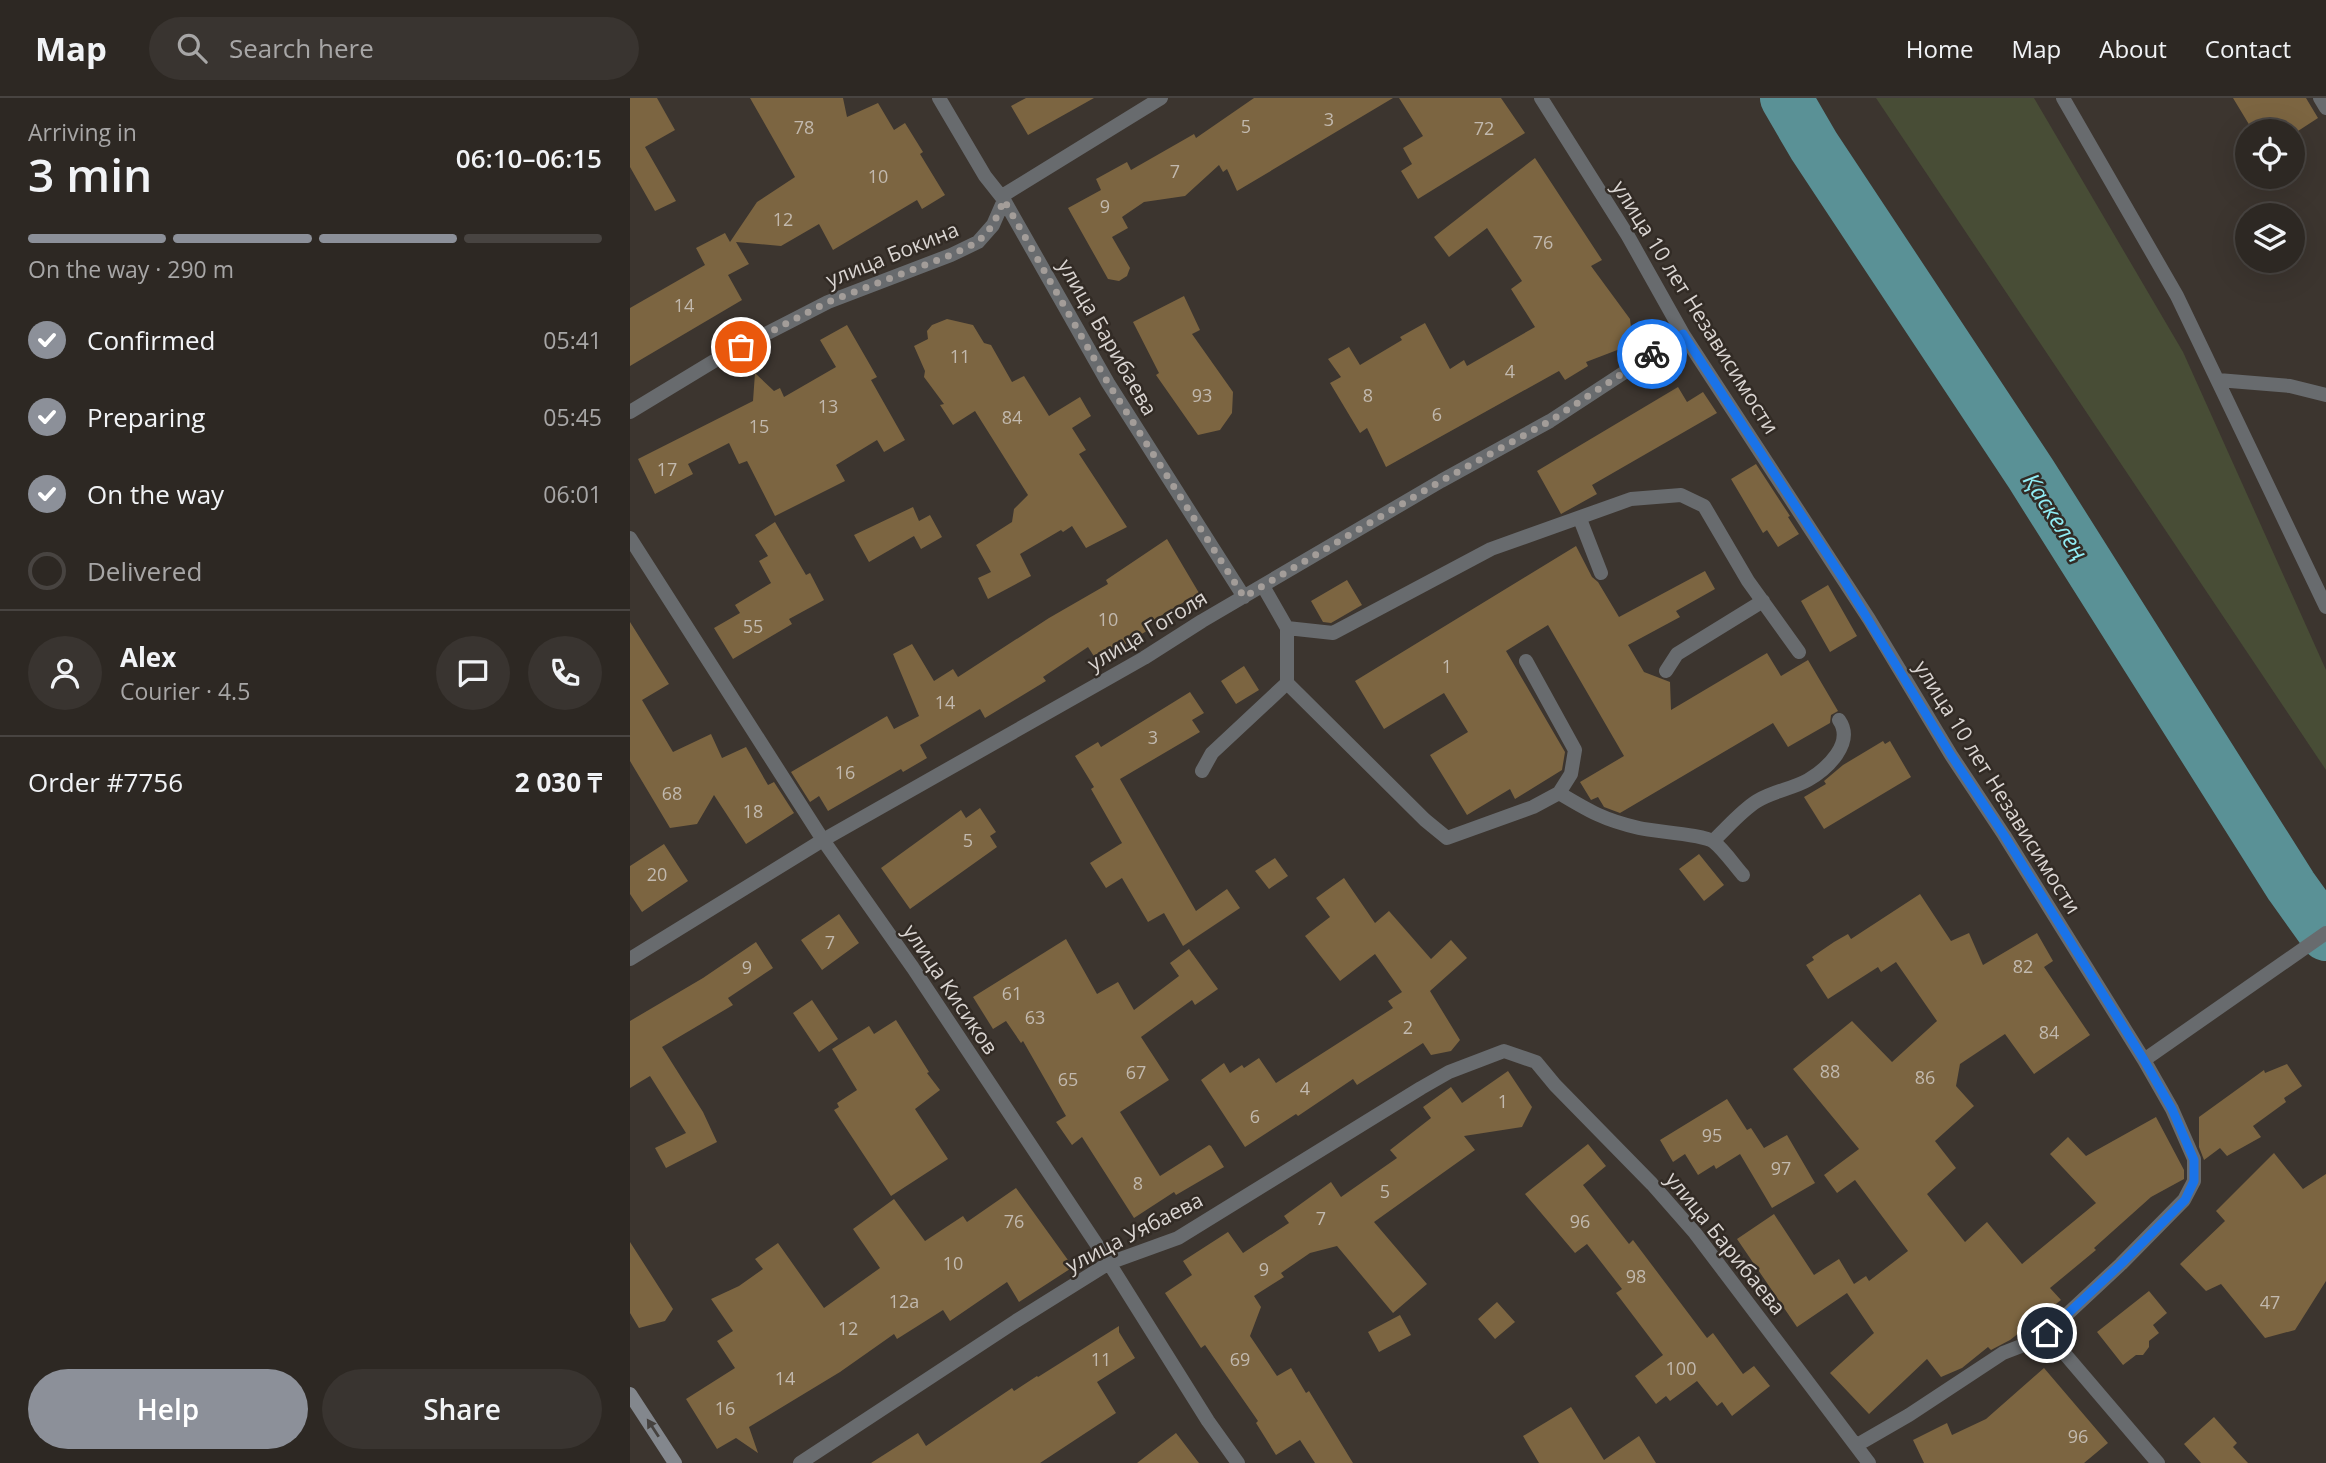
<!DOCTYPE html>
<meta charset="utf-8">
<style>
body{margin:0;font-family:"Open Sans",sans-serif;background:#393430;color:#f1f3f6;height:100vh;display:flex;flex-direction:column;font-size:26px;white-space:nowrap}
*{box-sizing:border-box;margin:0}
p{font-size:23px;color:#a7a6a6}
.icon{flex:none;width:38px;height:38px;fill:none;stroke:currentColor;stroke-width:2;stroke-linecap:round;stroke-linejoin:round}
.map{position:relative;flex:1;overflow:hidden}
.panel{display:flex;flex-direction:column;background:#2d2823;width:630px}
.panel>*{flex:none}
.tools{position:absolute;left:1605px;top:21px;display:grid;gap:14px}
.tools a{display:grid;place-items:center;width:70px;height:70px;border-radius:50%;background:#2d2823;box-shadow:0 7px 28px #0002,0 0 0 2px #484441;font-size:35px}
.pin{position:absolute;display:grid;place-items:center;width:60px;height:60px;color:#fff;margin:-30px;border:4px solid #fff;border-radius:50%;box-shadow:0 2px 7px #0007}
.courier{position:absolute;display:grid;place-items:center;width:70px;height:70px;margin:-35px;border:5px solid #1a73e8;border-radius:50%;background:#fff;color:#222;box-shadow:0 2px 9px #0007}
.summary em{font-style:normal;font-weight:600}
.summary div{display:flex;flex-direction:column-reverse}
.summary{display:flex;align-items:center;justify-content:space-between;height:119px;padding:0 28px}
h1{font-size:46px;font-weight:600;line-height:52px}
.bar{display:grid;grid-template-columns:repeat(4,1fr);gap:10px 7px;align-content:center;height:84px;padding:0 28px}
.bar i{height:9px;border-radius:5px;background:#484441}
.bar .selected{background:#8c9099}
.bar p{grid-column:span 4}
.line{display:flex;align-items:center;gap:18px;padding:0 28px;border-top:2px solid #484441}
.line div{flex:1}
.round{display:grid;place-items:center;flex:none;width:74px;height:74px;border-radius:37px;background:#393430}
ol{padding:0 28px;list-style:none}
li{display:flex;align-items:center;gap:21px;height:77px}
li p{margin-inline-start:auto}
li .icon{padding:7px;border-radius:50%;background:#8c9099;color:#fff;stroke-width:4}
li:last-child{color:#a7a6a6}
li i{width:38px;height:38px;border:4px solid #484441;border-radius:50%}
.action{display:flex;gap:14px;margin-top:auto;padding:14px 28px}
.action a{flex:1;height:80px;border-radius:42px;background:#8c9099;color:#fff;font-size:28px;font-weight:600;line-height:80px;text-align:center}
.action a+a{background:#393430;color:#f1f3f6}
header{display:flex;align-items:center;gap:42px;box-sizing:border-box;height:98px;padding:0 35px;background:#2d2823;border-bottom:2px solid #484441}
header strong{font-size:33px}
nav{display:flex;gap:38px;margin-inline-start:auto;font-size:24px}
.search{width:490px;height:63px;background:#393430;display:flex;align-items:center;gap:18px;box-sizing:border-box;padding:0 24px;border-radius:38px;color:#a7a6a6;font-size:26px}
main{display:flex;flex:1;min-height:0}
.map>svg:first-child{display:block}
.green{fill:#484d36}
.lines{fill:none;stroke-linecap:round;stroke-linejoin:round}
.river{stroke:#5a9196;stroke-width:52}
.building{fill:#7c6541}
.service{stroke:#686b6e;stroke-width:14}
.minor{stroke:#686b6e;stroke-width:14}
.secondary{stroke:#83878d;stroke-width:14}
.oneway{fill:#46423f}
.done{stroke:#a39d99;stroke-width:7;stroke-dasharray:0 12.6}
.route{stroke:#1a73e8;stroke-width:9}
.labels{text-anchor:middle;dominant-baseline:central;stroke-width:5;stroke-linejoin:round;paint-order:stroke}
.number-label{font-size:18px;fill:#c2b9ae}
.street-label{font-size:21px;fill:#dad5d2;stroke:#322b25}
.water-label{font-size:23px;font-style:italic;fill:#91edf5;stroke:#322b25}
</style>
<header>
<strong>Map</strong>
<div class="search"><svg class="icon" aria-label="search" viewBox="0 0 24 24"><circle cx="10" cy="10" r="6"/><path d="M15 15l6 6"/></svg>Search here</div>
<nav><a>Home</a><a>Map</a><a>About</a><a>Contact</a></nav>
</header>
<main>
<section class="panel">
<div class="summary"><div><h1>3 min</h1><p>Arriving in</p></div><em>06:10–06:15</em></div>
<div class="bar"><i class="selected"></i><i class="selected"></i><i class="selected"></i><i></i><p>On the way · 290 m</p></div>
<ol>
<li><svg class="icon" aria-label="check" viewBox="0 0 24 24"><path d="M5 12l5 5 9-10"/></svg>Confirmed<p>05:41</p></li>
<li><svg class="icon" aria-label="check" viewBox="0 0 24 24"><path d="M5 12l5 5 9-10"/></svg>Preparing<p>05:45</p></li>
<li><svg class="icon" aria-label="check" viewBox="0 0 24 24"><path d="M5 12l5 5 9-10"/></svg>On the way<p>06:01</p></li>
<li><i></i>Delivered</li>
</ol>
<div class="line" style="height:126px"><a class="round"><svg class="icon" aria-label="person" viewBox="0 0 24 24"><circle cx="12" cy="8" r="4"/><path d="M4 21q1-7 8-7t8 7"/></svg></a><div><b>Alex</b><p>Courier · 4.5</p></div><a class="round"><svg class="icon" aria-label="chat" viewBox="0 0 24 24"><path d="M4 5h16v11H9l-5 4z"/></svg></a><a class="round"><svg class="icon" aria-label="phone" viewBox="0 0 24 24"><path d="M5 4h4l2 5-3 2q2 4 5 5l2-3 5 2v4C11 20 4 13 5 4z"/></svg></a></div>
<div class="line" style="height:91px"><div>Order #7756</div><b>2 030 ₸</b></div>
<div class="action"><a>Help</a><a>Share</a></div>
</section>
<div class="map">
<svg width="1696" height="1365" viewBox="0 0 1696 1365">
<rect width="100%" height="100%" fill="#3c352f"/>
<path class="green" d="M 1246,0 L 1404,0 L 1553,254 L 1696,572 L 1696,672 Z"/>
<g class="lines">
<path class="river" d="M 1156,0 L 1184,48 L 1401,376 L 1661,788 L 1696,837"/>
</g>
<path class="building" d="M 0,0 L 27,0 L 45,32 L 15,49 L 46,103 L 25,113 L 0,69 Z
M 120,0 L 213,0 L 217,19 L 248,5 L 264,32 L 275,25 L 293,54 L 290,56 L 315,97 L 292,111 L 287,102 L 203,152 L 189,126 L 151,148 L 106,144 L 119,166 L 98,177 L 112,202 L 0,268 L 0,210 L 75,167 L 66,150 L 95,135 L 100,144 L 127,104 L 165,79 Z
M 396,0 L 464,0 L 398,37 L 381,8 Z
M 624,0 L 763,0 L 607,93 L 597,71 L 593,74 L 589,67 L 555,98 L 514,104 L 492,119 L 498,130 L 482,139 L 500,170 L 497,178 L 489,183 L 478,181 L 438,110 L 471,92 L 466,81 L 497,64 L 501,72 L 564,36 L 566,40 Z
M 769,0 L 871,0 L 895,35 L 788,101 L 771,73 L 782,66 L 773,50 L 793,38 Z
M 1603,0 L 1676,0 L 1688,20 L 1668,33 L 1623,33 Z
M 905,60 L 972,162 L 961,168 L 1000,221 L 1003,246 L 956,264 L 958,268 L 935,282 L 929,273 L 756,369 L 737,330 L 730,335 L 700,285 L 711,279 L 698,261 L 719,249 L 730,267 L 772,242 L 770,239 L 795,225 L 820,271 L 834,262 L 837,268 L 905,229 L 881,191 L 892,183 L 857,130 L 819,159 L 804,139 Z
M 554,198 L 570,232 L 562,236 L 603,294 L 602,315 L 590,332 L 568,337 L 526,277 L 529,275 L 503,224 Z
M 317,221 L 343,227 L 354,245 L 361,247 L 382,284 L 394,278 L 419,318 L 450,299 L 461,318 L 442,330 L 456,352 L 449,356 L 497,429 L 456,450 L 442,428 L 433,434 L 431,432 L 390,456 L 401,478 L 358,501 L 348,480 L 361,474 L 346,447 L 382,424 L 384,411 L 398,397 L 345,313 L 323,327 L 310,307 L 314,306 L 294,279 L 295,273 L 284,248 L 298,241 L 297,233 L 302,227 Z
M 217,227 L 247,279 L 241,282 L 275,342 L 254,354 L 247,342 L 206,367 L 215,383 L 145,418 L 117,363 L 109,366 L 99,345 L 58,366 L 63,376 L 25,396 L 8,361 L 123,303 L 125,275 L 144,293 L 150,290 L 154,299 L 206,269 L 190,242 Z
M 1048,289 L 1057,304 L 1073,294 L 1087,315 L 962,387 L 967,396 L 931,416 L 907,373 Z
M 1126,366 L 1160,418 L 1158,419 L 1169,436 L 1148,449 L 1137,432 L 1133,435 L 1101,381 Z
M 283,409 L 289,423 L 300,417 L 312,439 L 291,451 L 284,438 L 239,464 L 224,437 Z
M 145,424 L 176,477 L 180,475 L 194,502 L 159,521 L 162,526 L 103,561 L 84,530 L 110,515 L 105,507 L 141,485 L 129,463 L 138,458 L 125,437 Z
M 537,441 L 569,495 L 517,526 L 520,531 L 467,563 L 458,549 L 413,579 L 416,583 L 355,620 L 350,611 L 290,647 L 297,660 L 273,674 L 271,671 L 198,713 L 189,698 L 180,704 L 161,674 L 257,618 L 264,631 L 289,618 L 263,556 L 282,546 L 304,583 L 323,571 L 328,579 L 419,520 L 478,486 L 476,482 Z
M 946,448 L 962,479 L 968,484 L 989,519 L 1075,473 L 1085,491 L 1046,513 L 1050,519 L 998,547 L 1014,574 L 1040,584 L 1041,612 L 1137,555 L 1151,578 L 1178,562 L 1208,613 L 1201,617 L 1200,625 L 1158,649 L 1143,625 L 990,715 L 974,709 L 968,699 L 961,702 L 950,684 L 994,658 L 918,527 L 876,553 L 935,654 L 932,672 L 885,701 L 880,691 L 837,717 L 800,657 L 838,634 L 814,595 L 754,631 L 725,583 Z
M 717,482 L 732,507 L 701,525 L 693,524 L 681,503 Z
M 1198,487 L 1227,538 L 1200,554 L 1171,503 Z
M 0,524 L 39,586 L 12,602 L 43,654 L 81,636 L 92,660 L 116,649 L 138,687 L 144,684 L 164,715 L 116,746 L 84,697 L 67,726 L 40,730 L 0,663 Z
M 614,568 L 629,592 L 606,606 L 591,583 Z
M 560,594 L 574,615 L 562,622 L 570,634 L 490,681 L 566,813 L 597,791 L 610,810 L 553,848 L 534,815 L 518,824 L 492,780 L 476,790 L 460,765 L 492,745 L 461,691 L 464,689 L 445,658 L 468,644 L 471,649 Z
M 1253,643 L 1255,646 L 1260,643 L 1281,679 L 1194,731 L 1174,699 L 1196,686 L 1194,683 L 1213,667 Z
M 350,710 L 366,734 L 360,738 L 367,749 L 280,811 L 251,770 L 331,712 L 336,720 Z
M 34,746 L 58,783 L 12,814 L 0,796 L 0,768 Z
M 1069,756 L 1094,787 L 1074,803 L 1049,771 Z
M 645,760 L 658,778 L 639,791 L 625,773 Z
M 714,780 L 745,825 L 759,813 L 801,861 L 821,842 L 837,860 L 800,893 L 830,942 L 821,953 L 801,957 L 793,945 L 727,987 L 723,981 L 668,1018 L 666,1016 L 615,1049 L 571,982 L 594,965 L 600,975 L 612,967 L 614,970 L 629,960 L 646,985 L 763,910 L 758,903 L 772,894 L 745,856 L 710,883 L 675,838 L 700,819 L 686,800 Z
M 1290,796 L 1321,843 L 1339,835 L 1353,867 L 1407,835 L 1423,863 L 1414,869 L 1460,937 L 1404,976 L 1375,936 L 1330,966 L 1326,988 L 1344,1008 L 1305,1043 L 1326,1070 L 1297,1096 L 1335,1144 L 1357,1124 L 1392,1166 L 1466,1105 L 1420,1056 L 1438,1039 L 1456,1058 L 1526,1019 L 1554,1072 L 1554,1081 L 1521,1099 L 1464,1150 L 1466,1152 L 1420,1190 L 1431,1202 L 1380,1242 L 1361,1252 L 1358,1249 L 1332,1270 L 1311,1279 L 1297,1261 L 1239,1316 L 1200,1275 L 1244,1235 L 1217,1195 L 1167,1229 L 1107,1141 L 1144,1116 L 1184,1177 L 1209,1161 L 1224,1186 L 1236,1178 L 1239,1183 L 1278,1153 L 1225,1082 L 1207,1095 L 1194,1077 L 1229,1051 L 1163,971 L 1222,923 L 1262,964 L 1307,923 L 1266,864 L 1251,874 L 1248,869 L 1198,901 L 1176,867 L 1184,862 L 1182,859 L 1204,844 L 1218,836 L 1221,841 Z
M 209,816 L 229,845 L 192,872 L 171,842 Z
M 436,841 L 467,896 L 488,884 L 504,912 L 549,878 L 540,865 L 559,851 L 588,891 L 565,907 L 562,902 L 511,939 L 539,982 L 490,1014 L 530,1078 L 579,1047 L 581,1048 L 594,1069 L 546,1097 L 544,1094 L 504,1120 L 452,1039 L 442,1047 L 426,1024 L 436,1018 L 393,943 L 391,945 L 376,923 L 363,931 L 343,899 Z
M 126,844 L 143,870 L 98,900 L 103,907 L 32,949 L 73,1014 L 87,1044 L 36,1070 L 25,1050 L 56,1035 L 20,978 L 0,990 L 0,923 L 73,880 Z
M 182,902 L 208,941 L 189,954 L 163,915 Z
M 266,922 L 299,974 L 297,975 L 310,992 L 285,1011 L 318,1061 L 261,1098 L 204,1012 L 209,1009 L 207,1005 L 227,992 L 202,951 L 239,928 L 244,936 Z
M 1657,966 L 1672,988 L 1654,1000 L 1656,1004 L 1623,1028 L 1631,1039 L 1597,1058 L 1590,1050 L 1574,1062 L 1569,1049 L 1569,1019 L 1634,972 L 1635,975 Z
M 878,973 L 902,1009 L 892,1029 L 834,1038 L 845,1052 L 744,1124 L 797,1186 L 763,1215 L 707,1148 L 680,1155 L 651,1175 L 654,1179 L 624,1198 L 631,1209 L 620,1238 L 647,1278 L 661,1270 L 676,1295 L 679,1293 L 723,1365 L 685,1365 L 670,1342 L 646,1357 L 626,1325 L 628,1323 L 575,1247 L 571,1250 L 535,1195 L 562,1177 L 553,1163 L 598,1134 L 613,1155 L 659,1125 L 654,1118 L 701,1084 L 711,1099 L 767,1060 L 760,1052 L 801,1020 L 793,1009 L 821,989 L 832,1005 Z
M 1097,1001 L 1117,1032 L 1121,1030 L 1134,1050 L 1157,1037 L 1185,1085 L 1142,1110 L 1110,1056 L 1086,1071 L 1084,1067 L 1068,1077 L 1055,1056 L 1043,1064 L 1030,1042 Z
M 958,1046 L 976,1068 L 953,1087 L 999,1146 L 1003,1142 L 1077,1240 L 1083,1235 L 1113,1276 L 1124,1268 L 1140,1288 L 1102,1318 L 1092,1304 L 1087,1308 L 1067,1283 L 1040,1303 L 1036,1298 L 1026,1306 L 1005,1278 L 1033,1257 L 986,1195 L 992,1191 L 957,1146 L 945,1155 L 895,1096 Z
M 1644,1055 L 1673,1091 L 1696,1076 L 1696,1183 L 1665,1232 L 1635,1240 L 1591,1186 L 1576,1193 L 1550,1166 L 1595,1123 L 1586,1113 Z
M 386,1090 L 443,1169 L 389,1204 L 377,1184 L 320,1223 L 313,1212 L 267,1241 L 264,1236 L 210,1274 L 119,1329 L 128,1355 L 106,1340 L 87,1351 L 56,1301 L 105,1270 L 87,1243 L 103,1233 L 81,1201 L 109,1188 L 133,1171 L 125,1161 L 148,1145 L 194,1210 L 250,1170 L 223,1131 L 264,1101 L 295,1143 L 333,1118 L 337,1124 Z
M 0,1144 L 43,1211 L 35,1223 L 9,1230 L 0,1215 Z
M 1519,1193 L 1537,1215 L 1523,1227 L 1529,1235 L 1519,1243 L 1519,1249 L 1513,1257 L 1506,1257 L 1493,1267 L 1467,1234 Z
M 867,1204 L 885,1224 L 865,1241 L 848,1221 Z
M 770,1217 L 781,1237 L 749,1254 L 738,1234 Z
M 489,1228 L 489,1234 L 505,1260 L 467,1284 L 486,1315 L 410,1365 L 241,1365 L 288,1335 L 296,1348 L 382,1290 L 384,1293 L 407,1278 L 408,1279 Z
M 1414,1270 L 1478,1345 L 1454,1365 L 1294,1365 L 1283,1342 L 1317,1325 L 1322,1337 L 1356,1321 Z
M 941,1309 L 974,1362 L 1009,1338 L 1026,1365 L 909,1365 L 893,1338 Z
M 1584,1319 L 1607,1345 L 1603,1349 L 1618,1365 L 1571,1365 L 1554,1346 Z
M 546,1335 L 569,1365 L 507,1365 Z"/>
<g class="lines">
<path class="service" d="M 950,421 L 971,475
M 633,488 L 657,530 L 657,585 L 795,722 L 817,740 L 903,709 L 929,695 C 959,713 974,722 1009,730 C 1026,734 1073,736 1084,744 C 1095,753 1104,767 1113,777
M 657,530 L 703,535 L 861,451 L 1001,401 L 1051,397 L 1074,408 L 1118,483 L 1169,554
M 896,563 L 945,652 L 941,676 L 929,695
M 1036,573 L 1047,556 L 1133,503
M 572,673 L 582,655 L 657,585
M 1083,743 C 1097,730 1111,713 1127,703 C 1143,693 1162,691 1178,682 C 1197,671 1225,645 1209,622"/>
<path class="minor" d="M 309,0 L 355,78 L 374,102 L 478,285 L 614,499
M 911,0 L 998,138 L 1053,236 L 1239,521 L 1321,657 L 1374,737 L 1514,962 L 1542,1011 L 1564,1061 L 1564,1083 L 1554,1102 L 1491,1166 L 1417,1235 L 1528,1365
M 1433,0 L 1547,198 L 1696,509
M 1690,0 L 1696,10
M 372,98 L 531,0
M 1588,282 L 1660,288 L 1696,297
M 0,314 L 89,260 L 198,204 L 321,157 L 348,144 L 363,127 L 374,102
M 0,440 L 193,742 L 283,870 L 479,1165 L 578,1323 L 608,1365
M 0,861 L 193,742 L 514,560 L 572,523 L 811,383 L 920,323 L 1053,236
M 1514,962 L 1696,835
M 1227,1347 L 1279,1317 L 1373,1255 L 1404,1243 L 1417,1235
M 170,1365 L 386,1223 L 479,1165 L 548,1140 L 791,990 L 819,974 L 874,953 L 906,964 L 925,987 L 1022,1086 L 1065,1135 L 1239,1365"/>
<path class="secondary" d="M 0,1296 L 45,1365"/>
</g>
<defs><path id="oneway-solid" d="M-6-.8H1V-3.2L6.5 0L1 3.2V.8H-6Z" transform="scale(1.75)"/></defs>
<use class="oneway" href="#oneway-solid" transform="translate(23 1330) rotate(-123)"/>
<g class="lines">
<path class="done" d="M 111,249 L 198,204 L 321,157 L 348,144 L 363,127 L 374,102 L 478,285 L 614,499 L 811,383 L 920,323 L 1022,256"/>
<path class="route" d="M 1022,256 L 1053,236 L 1212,479 L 1321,657 L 1374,737 L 1514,962 L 1542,1011 L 1564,1062 L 1564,1083 L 1555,1102 L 1491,1166 L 1417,1235"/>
</g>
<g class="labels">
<g class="number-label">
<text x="699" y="21">3</text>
<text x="616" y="28">5</text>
<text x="174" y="29">78</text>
<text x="854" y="30">72</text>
<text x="545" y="73">7</text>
<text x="248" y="78">10</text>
<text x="475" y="108">9</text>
<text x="153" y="121">12</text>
<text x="913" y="144">76</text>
<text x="54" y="207">14</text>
<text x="330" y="258">11</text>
<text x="880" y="273">4</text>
<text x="572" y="297">93</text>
<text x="738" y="297">8</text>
<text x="198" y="308">13</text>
<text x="807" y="316">6</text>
<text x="382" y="319">84</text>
<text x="129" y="328">15</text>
<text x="37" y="371">17</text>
<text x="478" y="521">10</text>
<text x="123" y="528">55</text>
<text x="817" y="568">1</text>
<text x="315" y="604">14</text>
<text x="523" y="639">3</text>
<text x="215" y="674">16</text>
<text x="42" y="695">68</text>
<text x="123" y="713">18</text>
<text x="338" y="742">5</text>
<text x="27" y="776">20</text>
<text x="200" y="844">7</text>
<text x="1393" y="868">82</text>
<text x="117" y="869">9</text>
<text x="382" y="895">61</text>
<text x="405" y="919">63</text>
<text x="778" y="929">2</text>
<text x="1419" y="934">84</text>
<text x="1200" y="973">88</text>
<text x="506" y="974">67</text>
<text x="1295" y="979">86</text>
<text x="438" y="981">65</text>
<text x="675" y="990">4</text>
<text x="873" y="1003">1</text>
<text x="625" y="1018">6</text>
<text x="1082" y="1037">95</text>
<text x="1151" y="1070">97</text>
<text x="508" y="1085">8</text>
<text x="755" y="1093">5</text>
<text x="691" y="1120">7</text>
<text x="384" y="1123">76</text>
<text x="950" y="1123">96</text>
<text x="323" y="1165">10</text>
<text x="634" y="1171">9</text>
<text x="1006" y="1178">98</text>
<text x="274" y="1203">12а</text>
<text x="1640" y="1204">47</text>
<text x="218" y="1230">12</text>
<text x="471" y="1261">11</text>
<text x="610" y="1261">69</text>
<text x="1051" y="1270">100</text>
<text x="155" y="1280">14</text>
<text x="95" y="1310">16</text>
<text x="1448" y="1338">96</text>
</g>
<g class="street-label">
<text transform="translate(262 156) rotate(-22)">улица Бокина</text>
<text transform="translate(1066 209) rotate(58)">улица 10 лет Независимости</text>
<text transform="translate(478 239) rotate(60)">улица Барибаева</text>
<text transform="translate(517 532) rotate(-31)">улица Гоголя</text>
<text transform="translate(1368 689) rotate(58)">улица 10 лет Независимости</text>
<text transform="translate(321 891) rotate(56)">улица Кисиков</text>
<text transform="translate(504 1134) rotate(-27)">улица Уябаева</text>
<text transform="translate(1096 1145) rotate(51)">улица Барибаева</text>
</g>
<g class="water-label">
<text transform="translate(1426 418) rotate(57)">Қаскелең</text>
</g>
</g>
</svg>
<div class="tools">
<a><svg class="icon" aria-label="locate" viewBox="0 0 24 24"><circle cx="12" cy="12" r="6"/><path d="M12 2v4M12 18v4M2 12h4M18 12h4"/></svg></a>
<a><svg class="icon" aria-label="layers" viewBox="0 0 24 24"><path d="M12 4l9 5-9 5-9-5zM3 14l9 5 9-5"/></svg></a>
</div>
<div class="pin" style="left:111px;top:249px;background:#ea580c"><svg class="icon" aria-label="bag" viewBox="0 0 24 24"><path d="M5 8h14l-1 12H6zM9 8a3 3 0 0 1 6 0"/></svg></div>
<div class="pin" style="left:1417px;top:1235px;background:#1f2937"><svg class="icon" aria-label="home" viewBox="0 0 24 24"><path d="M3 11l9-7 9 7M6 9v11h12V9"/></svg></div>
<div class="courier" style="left:1022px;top:256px"><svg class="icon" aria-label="bike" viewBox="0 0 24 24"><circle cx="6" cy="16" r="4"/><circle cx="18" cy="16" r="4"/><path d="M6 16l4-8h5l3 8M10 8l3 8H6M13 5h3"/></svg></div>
</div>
</main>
